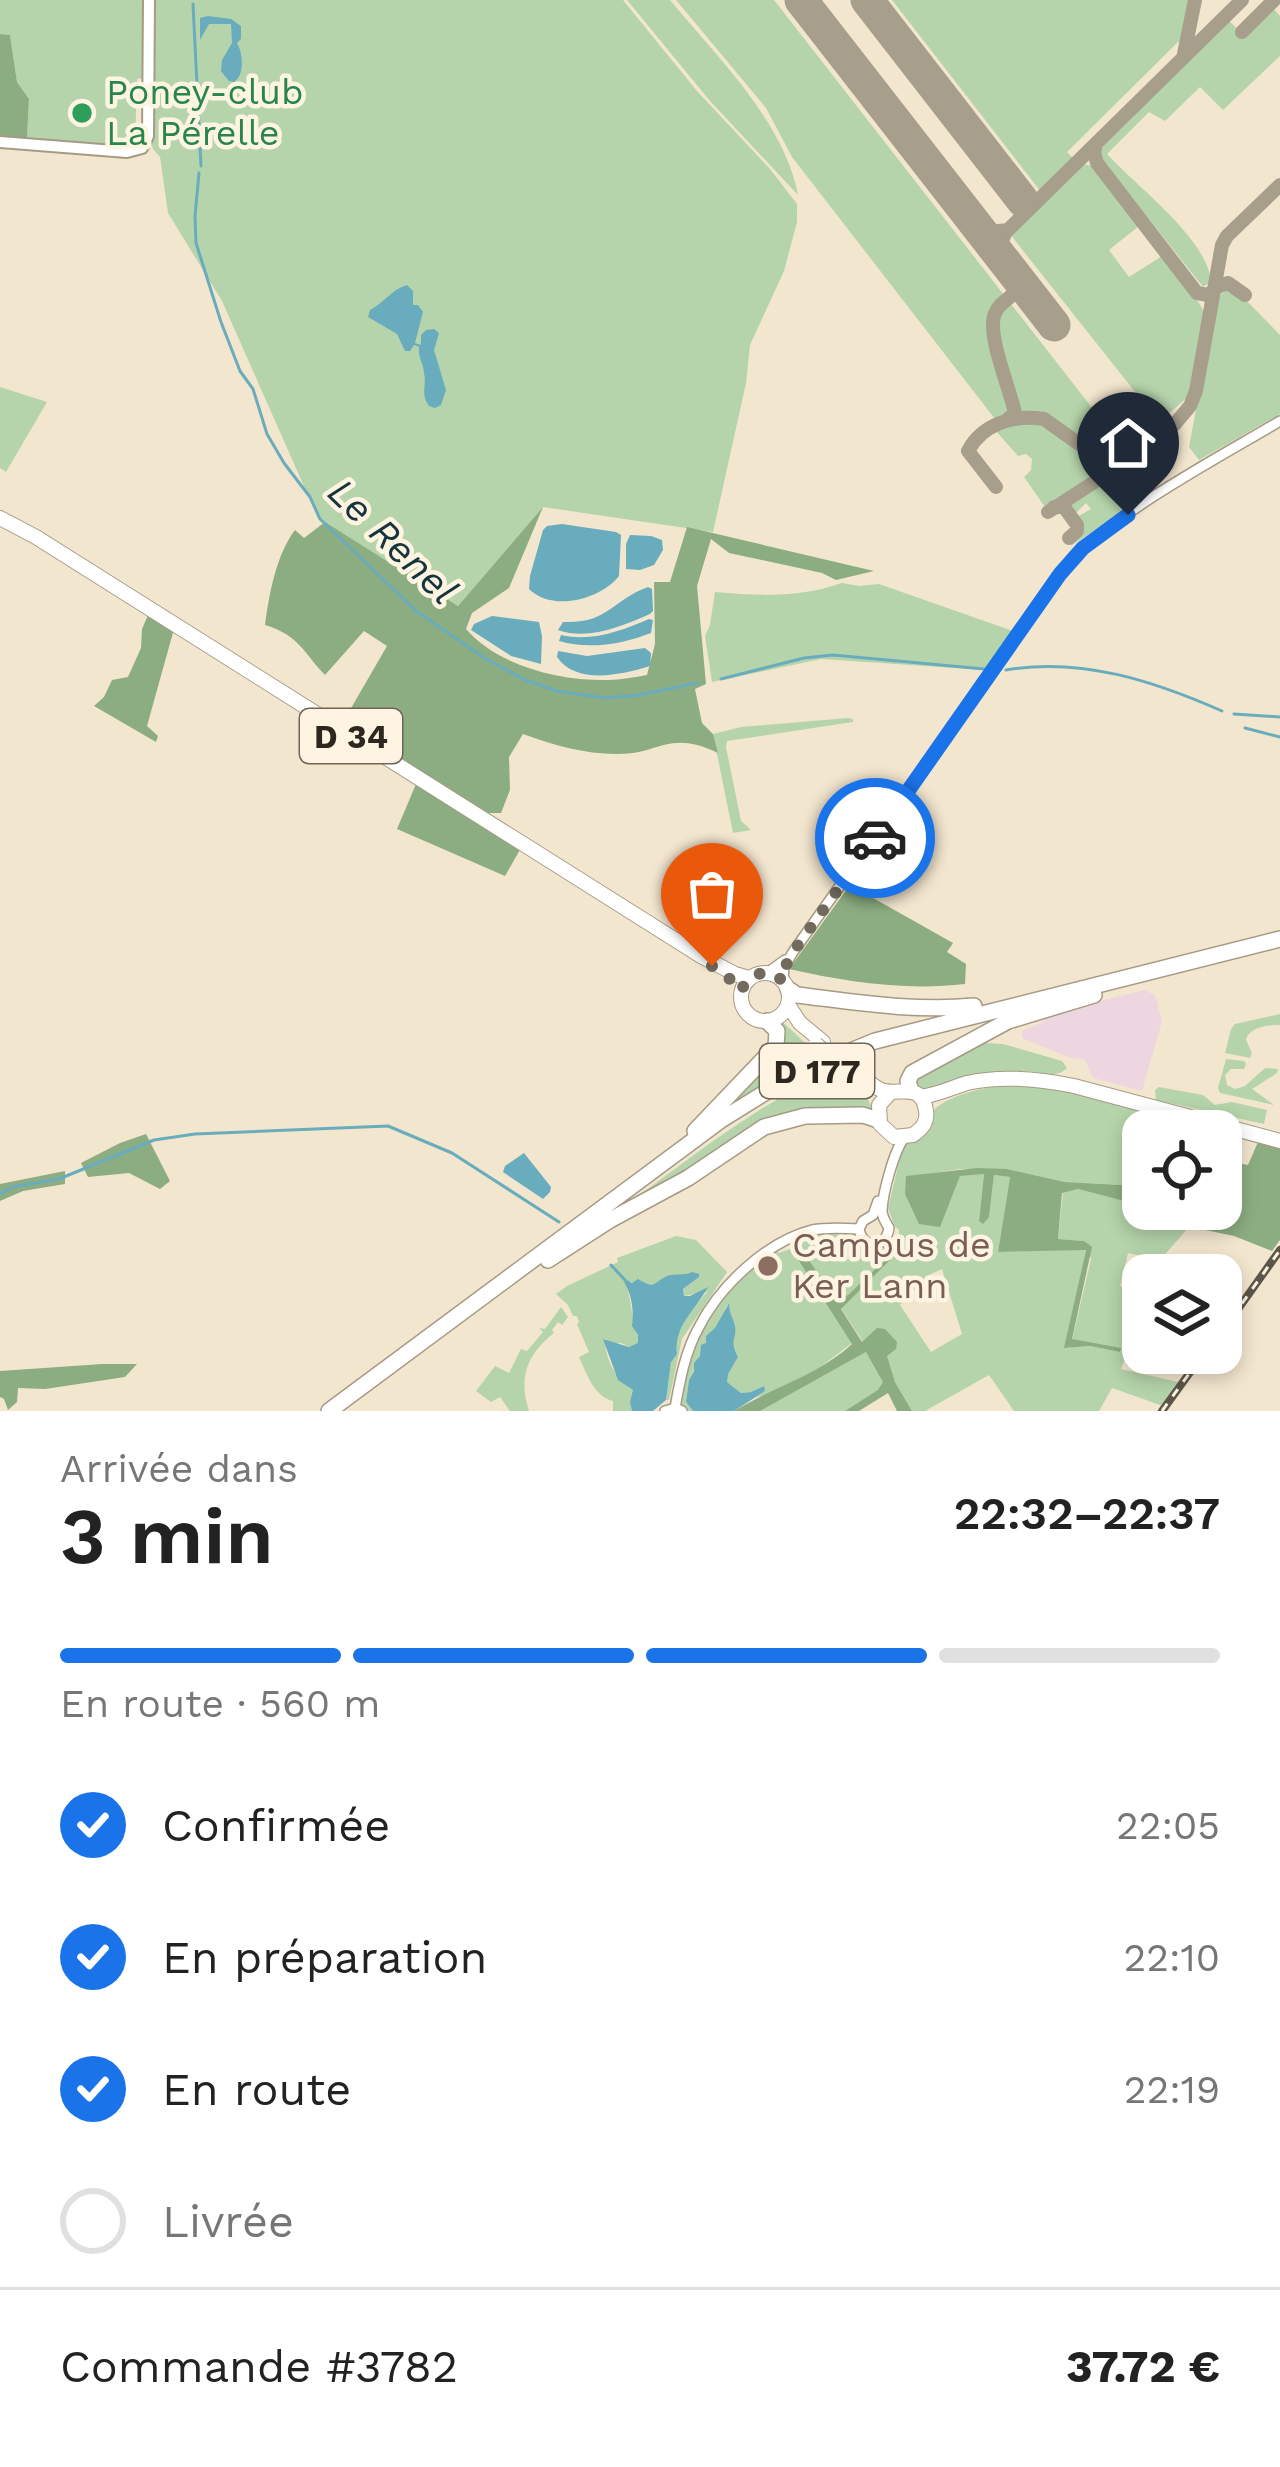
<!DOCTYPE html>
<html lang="fr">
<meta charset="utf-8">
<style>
body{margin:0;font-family:"Work Sans",sans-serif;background:#f6f6f6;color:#222;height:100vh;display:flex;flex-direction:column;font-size:45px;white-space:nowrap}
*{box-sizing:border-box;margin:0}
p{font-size:39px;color:#767676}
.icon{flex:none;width:66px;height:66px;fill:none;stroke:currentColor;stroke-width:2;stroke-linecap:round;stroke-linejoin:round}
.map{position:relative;height:1411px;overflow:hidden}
.panel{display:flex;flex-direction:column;background:#fff;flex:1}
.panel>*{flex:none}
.buttons{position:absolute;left:1122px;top:1110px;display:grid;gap:24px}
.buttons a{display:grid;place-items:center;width:120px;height:120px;border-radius:24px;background:#fff;box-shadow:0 6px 18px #0003;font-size:60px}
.pin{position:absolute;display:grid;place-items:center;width:102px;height:102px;color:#fff;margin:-123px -51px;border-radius:50% 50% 50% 0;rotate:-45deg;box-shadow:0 0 12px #0007}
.pin .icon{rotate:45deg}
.courier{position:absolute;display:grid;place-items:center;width:120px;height:120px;margin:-60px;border:9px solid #1a73e8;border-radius:50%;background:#fff;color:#222;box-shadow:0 3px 15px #0007}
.overview em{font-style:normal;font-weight:600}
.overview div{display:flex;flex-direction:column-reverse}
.overview{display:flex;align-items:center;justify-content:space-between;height:204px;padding:0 60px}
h1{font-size:78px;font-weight:600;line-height:90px}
.bar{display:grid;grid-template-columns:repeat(4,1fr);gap:18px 12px;align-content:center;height:144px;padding:0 60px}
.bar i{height:15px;border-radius:9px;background:#e0e0e0}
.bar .on{background:#1a73e8}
.bar p{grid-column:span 4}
.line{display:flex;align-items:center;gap:30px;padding:0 60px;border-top:3px solid #e0e0e0}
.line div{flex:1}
ol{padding:0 60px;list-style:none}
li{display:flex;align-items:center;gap:36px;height:132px}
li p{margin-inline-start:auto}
li .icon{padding:12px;border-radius:50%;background:#1a73e8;color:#fff;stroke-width:4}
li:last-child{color:#767676}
li i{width:66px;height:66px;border:6px solid #e0e0e0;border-radius:50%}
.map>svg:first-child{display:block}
.industrial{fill:#eed6e1}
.green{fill:#b5d4ab;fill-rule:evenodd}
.forest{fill:#8cad81}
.water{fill:#69acbd}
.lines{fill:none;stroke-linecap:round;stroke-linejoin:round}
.stream{stroke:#69acbd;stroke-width:3}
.taxiway{stroke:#a89e8c;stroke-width:14}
.runway{stroke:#a89e8c;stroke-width:33}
.tertiary-casing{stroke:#a69a85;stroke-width:12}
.secondary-casing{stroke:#a69a85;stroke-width:14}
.primary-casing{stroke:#a69a85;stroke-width:16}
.trunk-casing{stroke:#a69a85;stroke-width:18}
.tertiary{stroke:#fff;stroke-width:9}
.secondary{stroke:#fff;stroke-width:10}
.primary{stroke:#fff;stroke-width:14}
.trunk{stroke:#fff;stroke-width:15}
.rail-casing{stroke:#5c5549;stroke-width:8}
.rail{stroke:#fef4e1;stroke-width:3;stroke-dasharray:9;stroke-linecap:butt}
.primary-bridge-casing{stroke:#a69a85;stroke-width:16;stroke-linecap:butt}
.primary-bridge{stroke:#fff;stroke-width:14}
.done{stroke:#726a5d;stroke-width:12;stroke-dasharray:0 21.6}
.route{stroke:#1a73e8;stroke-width:15}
.leisure-dot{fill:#2e9e5b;stroke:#fef4e1;stroke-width:4.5}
.education-dot{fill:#8d6e63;stroke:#fef4e1;stroke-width:4.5}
.labels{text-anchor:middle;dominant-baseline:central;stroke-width:9;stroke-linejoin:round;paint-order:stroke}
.shield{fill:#fef4e1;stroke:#6c6559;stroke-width:3}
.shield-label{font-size:33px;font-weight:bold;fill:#2d281f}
.leisure-label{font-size:36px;fill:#27864d;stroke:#fef4e1;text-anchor:start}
.education-label{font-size:36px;fill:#785e54;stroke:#fef4e1;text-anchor:start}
.water-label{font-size:39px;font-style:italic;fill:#14353d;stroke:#fef4e1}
</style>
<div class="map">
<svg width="1280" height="1411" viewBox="0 0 1280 1411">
<rect width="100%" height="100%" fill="#f3e6cf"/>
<path class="industrial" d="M 1144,990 L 1155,995 L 1162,1021 L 1142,1091 L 1093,1078 L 1085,1060 L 1068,1057 L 1022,1038 L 1022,1031 L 1039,1024 L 1056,1012 Z"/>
<path class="green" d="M 0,0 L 144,0 L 144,78 L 137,79 L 135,146 L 27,138 L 29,99 L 17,82 L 10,35 L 0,34 Z
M 152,0 L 623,0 L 697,91 L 770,169 L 797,204 L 797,222 L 784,271 L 750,345 L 746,383 L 713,532 L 543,507 L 458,606 L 318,518 L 222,301 L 168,213 L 160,157 L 153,149 L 151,141 Z
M 627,0 L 670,0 C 717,57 784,121 798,195 L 710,101 Z
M 676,0 L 774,0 L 1128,454 L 1118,460 L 1107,458 C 1071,434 1041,398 995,419 L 792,157 L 766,108 Z
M 892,0 L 1191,0 L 1183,43 L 1178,42 L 1067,152 L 1074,159 L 1041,192 Z
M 1272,7 L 1280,16 L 1280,56 L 1223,110 L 1200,87 L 1165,121 L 1149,112 L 1107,154 C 1136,186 1208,239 1211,282 L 1203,287 L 1103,161 L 1100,151 L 1106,142 L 1229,21 L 1244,35 Z
M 1083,164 L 1092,166 L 1139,226 L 1109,250 L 1129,277 L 1162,256 L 1199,303 L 1205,314 L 1190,395 L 1159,422 L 1009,233 Z
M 1226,290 L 1241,295 L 1280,335 L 1280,414 L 1199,460 L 1189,447 L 1217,298 Z
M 0,387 L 47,402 L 6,472 L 0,468 Z
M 1034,421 L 1044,423 L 1099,464 L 1102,470 C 1091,482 1060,501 1045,507 L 1024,477 L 1031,470 L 1032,459 L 1026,454 L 1018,456 L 996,431 L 1004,425 Z
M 1113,474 L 1145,496 L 1071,546 L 1072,540 L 1081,531 L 1077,517 L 1091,509 L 1086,503 L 1074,515 L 1069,508 L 1069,500 Z
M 842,583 L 859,586 L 879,584 L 1013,631 L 985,670 L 821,659 L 712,682 L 705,636 L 710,625 L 715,592 C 760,596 798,598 842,583 Z
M 848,718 L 853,719 L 853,722 L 727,741 L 726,747 L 741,821 L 751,830 L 733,833 L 713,734 L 741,727 Z
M 1280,1014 L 1280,1025 C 1268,1025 1249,1027 1246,1040 L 1252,1053 L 1250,1058 L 1225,1053 L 1231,1029 L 1235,1024 Z
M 777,1021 L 785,1024 L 819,1056 L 766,1082 L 693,1135 L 778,1048 Z
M 985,1043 L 1003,1044 L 1062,1061 L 1067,1068 C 1055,1080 1040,1070 1023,1071 C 990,1073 960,1083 928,1092 L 918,1091 L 914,1079 Z
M 1226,1059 L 1244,1061 L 1246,1064 L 1244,1069 L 1231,1069 L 1225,1075 L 1227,1085 L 1235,1089 L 1245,1086 L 1265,1068 L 1278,1069 L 1277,1073 L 1252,1089 L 1274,1105 L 1220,1093 L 1218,1088 Z
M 835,1069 L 865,1094 L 874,1111 L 806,1111 L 625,1206 C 693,1156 758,1104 835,1069 Z
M 1014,1083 L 1045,1084 L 1215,1131 L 1143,1131 L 1143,1191 L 1121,1185 L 1065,1182 L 1007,1169 L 960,1169 L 906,1177 L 984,1174 L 979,1221 L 989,1217 L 994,1175 L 1010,1177 L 998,1252 L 1086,1249 L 1065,1348 L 1090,1346 L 1120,1352 L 1120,1348 L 1072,1340 L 1091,1259 L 1084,1241 L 1058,1239 L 1063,1192 L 1078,1189 L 1143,1206 L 1143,1209 C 1160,1209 1173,1223 1189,1227 L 1160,1260 L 1128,1253 L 1120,1286 L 1143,1293 L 1143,1349 L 1130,1347 L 1121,1369 L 1178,1382 L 1163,1406 L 1112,1388 L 1099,1411 L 1014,1411 L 989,1375 L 925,1411 L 912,1411 L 895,1382 L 886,1355 L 896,1349 L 863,1342 L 841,1308 L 900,1250 L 897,1248 L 848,1295 L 835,1299 L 802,1250 L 852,1343 L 811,1374 L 765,1396 L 756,1397 L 765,1391 L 763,1386 L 752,1392 L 741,1393 L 727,1382 L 727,1375 L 738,1357 C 730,1341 736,1341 735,1327 C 734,1319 729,1314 729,1305 L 727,1305 L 716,1328 L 706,1336 L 706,1343 L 689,1380 L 686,1402 L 693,1411 L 684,1411 L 679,1406 C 684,1386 685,1360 694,1341 C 713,1302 741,1275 776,1250 L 779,1253 L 795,1247 L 793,1241 L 814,1232 L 854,1232 L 865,1244 L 884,1244 L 894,1238 L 899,1239 L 899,1230 L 894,1225 L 888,1208 L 903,1145 C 924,1135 921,1120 936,1108 C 957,1091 988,1088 1014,1083 ZM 942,1269 L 962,1334 L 931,1352 L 900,1305 L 929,1275 Z
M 1159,1087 L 1203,1095 L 1215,1105 L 1232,1102 L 1267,1110 L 1264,1124 L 1156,1100 L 1155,1090 Z
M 676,1236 L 696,1240 L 727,1272 L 682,1339 L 669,1400 L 666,1400 L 671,1361 L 677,1351 L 675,1341 L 689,1312 L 707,1292 L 684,1296 L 683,1289 L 699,1277 L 692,1272 L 683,1276 L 671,1275 L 655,1286 L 625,1281 C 632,1299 631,1321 639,1339 L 638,1344 L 629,1347 L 621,1343 L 611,1344 L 605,1339 C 605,1359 616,1380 633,1390 C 634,1397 630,1403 632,1411 L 613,1411 L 613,1401 C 594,1396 587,1375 579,1357 L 589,1352 L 577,1324 L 579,1322 L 577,1316 L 573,1316 L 568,1305 L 556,1294 L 567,1286 L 618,1262 L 617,1258 Z
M 561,1307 L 568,1317 L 562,1325 L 558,1322 L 552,1330 L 554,1333 C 527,1354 518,1378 529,1411 L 510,1411 L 500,1397 L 491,1402 L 476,1391 L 495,1366 L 509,1373 L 521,1349 L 527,1351 L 543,1332 L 539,1328 L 545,1329 Z
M 866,1352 L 884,1381 L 879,1390 L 845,1411 L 760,1411 Z"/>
<path class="forest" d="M 0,34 L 10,35 L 17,82 L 29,99 L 27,138 L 0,139 Z
M 543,507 L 509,588 L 472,613 L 466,629 C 498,666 560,681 608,680 C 621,680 634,677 647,675 L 655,644 L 654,582 L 670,582 L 687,527 L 874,571 L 836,580 L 822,573 L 729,553 L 711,539 L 697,586 L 706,684 L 695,689 L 702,723 L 713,734 L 718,753 C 668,729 660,755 616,754 C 585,754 553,745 523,734 L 509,757 L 510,790 L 501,813 L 487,813 L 343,722 L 387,646 L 364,631 L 325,675 C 302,651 300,636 265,625 C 269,595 276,555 295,530 L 304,538 L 325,522 L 458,606 Z
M 149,613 L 174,629 L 147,726 L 158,736 L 156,742 L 94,706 L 104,697 L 112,680 L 128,677 L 141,648 L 142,629 Z
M 416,784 L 521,848 L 505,876 L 397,829 Z
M 850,885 L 953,943 L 947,952 L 966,964 L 965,984 C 906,991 847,982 789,969 Z
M 146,1134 L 170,1181 L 160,1189 L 129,1173 L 88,1177 L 81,1163 L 120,1143 Z
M 1258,1142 L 1280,1147 L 1280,1240 L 1272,1251 L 1234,1236 L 1177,1224 L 1152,1209 L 1221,1209 L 1221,1171 L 1231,1162 L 1248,1165 Z
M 977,1168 L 1007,1169 L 1065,1182 L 1121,1185 L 1143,1191 L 1143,1206 L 1078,1189 L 1062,1193 L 1058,1239 L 1084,1241 L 1092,1247 L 1072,1339 L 1121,1348 L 1120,1352 L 1090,1346 L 1064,1348 L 1086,1250 L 998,1252 L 1010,1177 L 994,1175 L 989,1217 L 983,1224 L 979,1221 L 984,1174 L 960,1176 L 940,1227 L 919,1224 L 905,1194 L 906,1176 Z
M 65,1171 L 65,1184 L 23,1191 L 0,1201 L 0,1184 Z
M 897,1248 L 901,1249 L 841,1309 L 862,1342 L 877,1328 L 885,1329 L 897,1342 L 896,1349 L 887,1356 L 895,1382 L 912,1411 L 897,1411 L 888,1393 L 859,1411 L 845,1411 L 878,1390 L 883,1382 L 866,1352 L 760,1411 L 734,1411 C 773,1387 817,1376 852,1344 L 794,1253 L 801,1249 L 836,1299 L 848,1295 Z
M 102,1364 L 137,1364 L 125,1377 L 45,1389 L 18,1388 L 17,1402 L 8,1410 L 4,1399 L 0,1397 L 0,1371 Z"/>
<path class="water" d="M 208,16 L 231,19 L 241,26 L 241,39 L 237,43 C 243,53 245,75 234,82 L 229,81 L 221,71 L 222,60 L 232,43 L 231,24 L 209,24 L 200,40 L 200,18 Z
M 407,285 L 413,291 L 413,305 L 418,305 L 423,312 L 415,343 L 421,345 L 421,335 L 426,330 L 434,329 L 439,333 L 434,350 L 446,390 L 441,405 L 435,408 L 429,406 C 420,393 427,386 424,373 C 423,362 418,358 419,347 L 414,345 L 410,351 L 405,351 L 397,334 L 368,317 L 370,310 C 384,303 392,289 407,285 Z
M 562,524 L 616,532 L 621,535 L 619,576 C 600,600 552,612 529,589 L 530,576 L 543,530 L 547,526 Z
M 630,535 L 651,536 L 662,540 L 663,550 L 654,565 L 640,570 L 626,569 L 626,544 Z
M 648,587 L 652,589 L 653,611 L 650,614 C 622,626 588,641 558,630 L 563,622 C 608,624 612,600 648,587 Z
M 492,616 L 539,622 L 542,636 L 541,664 L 511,656 L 471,630 L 474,624 Z
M 649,619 L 653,620 L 651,633 C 623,644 589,650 559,641 L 561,635 C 592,642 621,631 649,619 Z
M 645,648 L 651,653 L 650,666 C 621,675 576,685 557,657 L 558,651 L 587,656 Z
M 524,1153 L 551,1187 L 550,1192 L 543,1199 L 503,1172 L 505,1166 Z
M 692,1272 L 699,1274 L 699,1277 L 683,1289 L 684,1296 L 690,1296 L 708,1287 C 696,1309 673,1327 677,1354 L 671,1362 L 666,1400 L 653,1411 L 632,1411 L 630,1402 L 633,1390 L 618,1380 L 603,1339 C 612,1342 620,1344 629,1347 L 638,1343 L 638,1335 L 632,1326 C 634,1311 632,1295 624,1282 L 627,1280 L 632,1283 L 638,1279 C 657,1290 652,1283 667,1276 C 675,1273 684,1276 692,1272 Z
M 729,1303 C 729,1313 733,1317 735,1326 C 737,1341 729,1339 738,1357 L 728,1374 L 727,1382 L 741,1393 L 751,1392 L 764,1386 L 765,1391 L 734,1411 L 693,1411 L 686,1402 L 689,1380 L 694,1371 L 694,1363 L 700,1356 L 701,1345 L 706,1343 L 706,1336 L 715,1328 Z"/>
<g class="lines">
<path class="stream" d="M 193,4 L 201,166
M 199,173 L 195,216 L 196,243 L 221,322 L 240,371 L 253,389 L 267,434 L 284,463 L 310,497 L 320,519 L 416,611 L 483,657 L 523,679 L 557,691 L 605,698 L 639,695 L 697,683
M 1006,670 C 1081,657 1154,681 1222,711
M 721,679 L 804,658 L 833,655 L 984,669
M 1234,714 L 1280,717
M 1245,728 L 1280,737
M 0,1194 L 12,1187 L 59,1179 L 154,1140 L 195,1134 L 388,1126 L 452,1153 L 559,1222
M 611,1265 L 625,1280"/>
<path class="taxiway" d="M 1242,32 L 1274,0
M 1184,54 L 1195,0
M 1096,144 L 1094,153 L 1097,163 L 1197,293 L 1208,295 L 1219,286 L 1228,283 L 1245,295
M 976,225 L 989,232 L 1008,230 L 1242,0
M 1002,259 L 1001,242 L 1007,230
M 1015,293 L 1024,292 L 1033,298
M 1007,420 L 1015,413 C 1010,389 988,338 994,316 C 1000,296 1021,301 1015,275
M 996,487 L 968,451 C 982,424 1014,414 1044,419 L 1106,463 L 1115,465 L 1126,461 L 1174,425 L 1190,406 L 1196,391 L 1222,245 L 1227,236 L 1280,185
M 1054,507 L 1064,507 L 1077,525 L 1077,531 L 1069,538
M 1048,512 L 1102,477 L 1106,469 L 1103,460"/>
<path class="runway" d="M 801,0 L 1054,325
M 867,0 L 1023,201"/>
<g class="tertiary-casing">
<path id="tertiary" d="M 767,973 L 785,960
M 783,981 L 784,967 L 793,952 L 1073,557 C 1129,505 1214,460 1280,421
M 859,1229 C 863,1250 886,1249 889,1228 C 885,1221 882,1217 882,1210 C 883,1192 894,1151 904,1138
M 859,1229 L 863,1221 L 873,1215 L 878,1201
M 675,1408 C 680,1380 685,1352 699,1327 C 720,1286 766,1242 812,1230 C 827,1227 844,1228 859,1229
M 665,1411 L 675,1408 L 682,1411"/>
</g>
<g class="secondary-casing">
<path id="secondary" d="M 0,142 L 127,152 L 142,148 L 148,136 L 149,0"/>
</g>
<g class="primary-casing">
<path id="primary" d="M 0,518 L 36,537 L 701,956 L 735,974 L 749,978
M741 997a24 24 0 1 1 48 0a24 24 0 1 1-48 0Z
M 788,1005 L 800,1023 L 823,1042
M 857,1071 C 864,1077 871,1085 879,1089 C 895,1098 922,1079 926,1111 C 928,1123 921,1129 913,1135 L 894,1137 L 880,1124 L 879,1105 L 890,1093
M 920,1097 C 937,1095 951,1088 967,1083 C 1002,1075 1040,1079 1074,1086 L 1280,1141"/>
</g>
<g class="trunk-casing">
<path id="trunk" d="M 788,989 L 797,995 C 855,1002 916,1012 974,1006
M 911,1091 L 908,1081 L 912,1073 L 1008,1021 L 1094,995
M 695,1131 L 776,1046 L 777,1031 L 767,1021
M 548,1260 L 610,1220 L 688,1178 L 764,1127 L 805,1116 L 863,1115 L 878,1120
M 329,1411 L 721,1120 L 795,1074 L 875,1041 L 1280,939"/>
</g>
<use href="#tertiary" class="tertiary"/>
<use href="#secondary" class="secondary"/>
<use href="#primary" class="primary"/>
<use href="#trunk" class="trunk"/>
<g class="rail-casing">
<path id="rail" d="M 1221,1333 L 1280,1250
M 1162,1411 L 1204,1353"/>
</g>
<use href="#rail" class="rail"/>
<g class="primary-bridge-casing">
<path id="primary-bridge" d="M 816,1044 L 850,1074"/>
</g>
<use href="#primary-bridge" class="primary-bridge"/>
</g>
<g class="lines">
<path class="done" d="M 712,966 L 730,979 L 741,991 C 749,972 767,968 783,981 L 783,971 L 793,952 L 875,838"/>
<path class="route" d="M 875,838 L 1060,574 L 1083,548 L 1128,515"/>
</g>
<circle class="leisure-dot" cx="82" cy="113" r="12"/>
<circle class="education-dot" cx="768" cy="1266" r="12"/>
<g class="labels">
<g class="shield">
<rect x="300" y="709" width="102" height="54" rx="9"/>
<rect x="760" y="1044" width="114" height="54" rx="9"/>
</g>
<g class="shield-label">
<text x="351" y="736">D 34</text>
<text x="817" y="1071">D 177</text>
</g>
<g class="leisure-label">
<text x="106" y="92">Poney-club<tspan x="106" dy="41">La Pérelle</tspan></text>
</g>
<g class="education-label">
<text x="792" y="1245">Campus de<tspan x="792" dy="41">Ker Lann</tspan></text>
</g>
<g class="water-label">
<text transform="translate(393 541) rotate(44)">Le Renel</text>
</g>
</g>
</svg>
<div class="buttons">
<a><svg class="icon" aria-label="locate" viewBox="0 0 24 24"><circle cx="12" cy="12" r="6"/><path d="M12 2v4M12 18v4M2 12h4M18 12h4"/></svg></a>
<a><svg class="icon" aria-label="layers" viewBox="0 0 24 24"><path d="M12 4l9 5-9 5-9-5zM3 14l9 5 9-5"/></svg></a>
</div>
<div class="pin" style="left:712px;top:966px;background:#ea580c"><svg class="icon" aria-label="bag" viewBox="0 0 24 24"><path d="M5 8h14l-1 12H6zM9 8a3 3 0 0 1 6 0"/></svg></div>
<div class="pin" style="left:1128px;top:515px;background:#1f2937"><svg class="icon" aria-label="home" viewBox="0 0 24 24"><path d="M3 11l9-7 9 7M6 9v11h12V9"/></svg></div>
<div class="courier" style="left:875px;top:838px"><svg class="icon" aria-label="car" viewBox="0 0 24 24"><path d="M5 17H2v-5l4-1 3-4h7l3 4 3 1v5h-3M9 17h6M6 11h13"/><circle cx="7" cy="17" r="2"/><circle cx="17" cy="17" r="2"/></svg></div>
</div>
<section class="panel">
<div class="overview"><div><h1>3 min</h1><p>Arrivée dans</p></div><em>22:32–22:37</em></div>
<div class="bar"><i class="on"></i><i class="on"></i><i class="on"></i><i></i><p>En route · 560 m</p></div>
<ol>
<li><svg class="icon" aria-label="check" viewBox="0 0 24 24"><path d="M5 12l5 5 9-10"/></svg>Confirmée<p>22:05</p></li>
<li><svg class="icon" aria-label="check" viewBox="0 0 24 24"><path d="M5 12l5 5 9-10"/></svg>En préparation<p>22:10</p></li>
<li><svg class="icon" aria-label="check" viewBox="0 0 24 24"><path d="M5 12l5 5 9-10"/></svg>En route<p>22:19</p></li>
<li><i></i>Livrée</li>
</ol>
<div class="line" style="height:156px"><div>Commande #3782</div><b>37.72 €</b></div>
</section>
